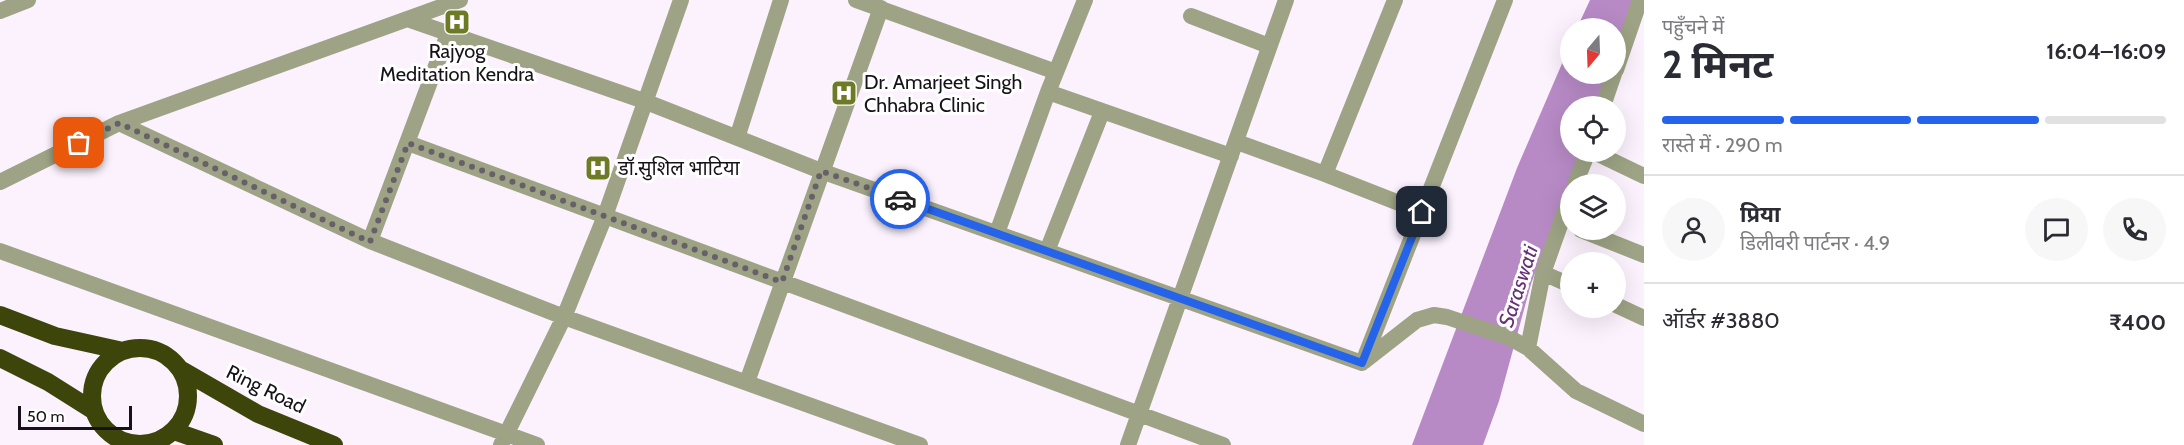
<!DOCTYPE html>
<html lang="hi">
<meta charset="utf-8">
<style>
body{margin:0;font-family:Cabin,"Noto Sans Devanagari",sans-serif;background:#f7f7f7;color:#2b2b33;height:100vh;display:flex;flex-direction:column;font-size:22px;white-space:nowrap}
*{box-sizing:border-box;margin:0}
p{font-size:20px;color:#7c7c81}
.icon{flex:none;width:33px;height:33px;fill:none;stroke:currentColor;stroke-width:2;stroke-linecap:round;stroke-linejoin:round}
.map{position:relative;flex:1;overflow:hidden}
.panel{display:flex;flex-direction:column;background:#fff;width:540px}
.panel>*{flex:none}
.needle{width:39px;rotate:199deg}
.fabs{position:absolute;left:1560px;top:18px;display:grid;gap:12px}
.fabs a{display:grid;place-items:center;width:66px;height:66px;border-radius:50%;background:#fff;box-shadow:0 6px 24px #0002;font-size:30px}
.scale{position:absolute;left:18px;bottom:15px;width:114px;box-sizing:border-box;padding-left:6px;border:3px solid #171219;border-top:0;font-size:16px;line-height:21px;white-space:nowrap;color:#171219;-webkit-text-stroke:4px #fff;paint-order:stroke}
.pin{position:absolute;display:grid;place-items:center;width:51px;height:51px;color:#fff;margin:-26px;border-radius:12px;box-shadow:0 3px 9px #0006}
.courier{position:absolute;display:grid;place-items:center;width:60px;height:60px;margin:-30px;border:4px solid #2563eb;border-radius:50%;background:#fff;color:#222;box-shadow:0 2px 8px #0007}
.headline em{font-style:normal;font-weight:700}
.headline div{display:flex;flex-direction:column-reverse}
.headline{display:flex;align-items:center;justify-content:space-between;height:102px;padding:0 18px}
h1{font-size:39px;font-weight:700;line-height:45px}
.bar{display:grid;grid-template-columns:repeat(4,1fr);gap:9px 6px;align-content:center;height:72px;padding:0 18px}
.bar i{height:8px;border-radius:4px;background:#e1e1e2}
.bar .active{background:#2563eb}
.bar p{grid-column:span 4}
.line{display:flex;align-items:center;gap:15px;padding:0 18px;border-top:2px solid #e1e1e2}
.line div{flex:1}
.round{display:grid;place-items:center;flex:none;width:63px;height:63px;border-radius:32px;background:#f7f7f7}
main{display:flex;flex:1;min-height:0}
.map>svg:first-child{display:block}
.water{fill:#b78ac5}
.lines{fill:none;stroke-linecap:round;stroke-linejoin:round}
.minor{stroke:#9da384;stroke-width:16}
.highway{stroke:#3d450a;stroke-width:18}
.done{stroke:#676069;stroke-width:6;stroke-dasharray:0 10.8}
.route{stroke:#2563eb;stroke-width:8}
.labels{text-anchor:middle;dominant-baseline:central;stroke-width:6;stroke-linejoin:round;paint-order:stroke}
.poi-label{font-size:20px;fill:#171219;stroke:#fff;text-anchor:start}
.street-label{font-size:20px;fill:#171219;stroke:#fff}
.water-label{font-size:21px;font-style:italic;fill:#662f76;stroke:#fff}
</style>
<main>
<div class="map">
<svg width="1644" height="445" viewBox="0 0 1644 445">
<rect width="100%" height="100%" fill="#fbf2fe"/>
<path class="water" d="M 1590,0 L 1635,0 L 1616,51 L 1616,28 L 1577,28 Z
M 1570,45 L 1570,74 L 1608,74 L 1596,106 L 1570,106 L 1570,152 L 1580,152 L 1531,284 L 1499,401 L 1483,445 L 1412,445 L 1517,168 Z"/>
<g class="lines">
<path class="minor" d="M 856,0 L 1056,72
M 0,11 L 28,0
M 1191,16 L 1269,46
M 407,19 L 644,101 L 821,171 L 1362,363 L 1417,320 L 1434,315 L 1447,317 L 1510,338 L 1528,348 L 1576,391 L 1644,424
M 1616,70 L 1640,0
M 1048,92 L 1231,156
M 1603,106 L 1614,74
M 119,123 L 370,241 L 564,317 L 920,445
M 737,138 L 781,0
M 1237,142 L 1325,174 L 1422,212
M 408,143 L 1223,445
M 1594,152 L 1644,176
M 1325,174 L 1395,0
M 0,182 L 119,123 L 460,0
M 1575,184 L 1588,152
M 1581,230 L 1644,255
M 997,233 L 1048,92 L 1085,0
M 370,241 L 448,34
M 0,251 L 537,445
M 1047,251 L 1102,112
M 1543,273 L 1570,285
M 1616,305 L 1644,318
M 1528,348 L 1543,273 L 1570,197
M 1363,362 L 1505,0
M 747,382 L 881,8
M 501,445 L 564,317 L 605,216 L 681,0
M 1128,445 L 1286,0"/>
<path class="highway" d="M 0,315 L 55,336 L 123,351
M92 396a48 48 0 1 1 96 0a48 48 0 1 1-96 0Z
M 0,358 L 48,382 L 94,411
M 180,369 L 258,414 L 334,445
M 174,431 L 214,445"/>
</g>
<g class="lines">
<path class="done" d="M 79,143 L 119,123 L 370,242 L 408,143 L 782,282 L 821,171 L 900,199"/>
<path class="route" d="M 900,199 L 1362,363 L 1422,212"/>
</g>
<defs>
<g id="hospital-square" transform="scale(1.35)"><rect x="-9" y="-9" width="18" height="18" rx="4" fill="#6e7a25" stroke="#fff"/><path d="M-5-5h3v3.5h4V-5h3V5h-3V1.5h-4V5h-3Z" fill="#fff"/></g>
</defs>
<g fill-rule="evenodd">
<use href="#hospital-square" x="457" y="22"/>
<use href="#hospital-square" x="844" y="93"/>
<use href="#hospital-square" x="598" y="168"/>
</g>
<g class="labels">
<g class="poi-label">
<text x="457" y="51" text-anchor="middle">Rajyog<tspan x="457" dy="23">Meditation Kendra</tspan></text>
<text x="864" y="82">Dr. Amarjeet Singh<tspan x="864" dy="23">Chhabra Clinic</tspan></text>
<text x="618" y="168">डॉ.सुशिल भाटिया</text>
</g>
<g class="street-label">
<text transform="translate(266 389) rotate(26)">Ring Road</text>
</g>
<g class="water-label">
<text transform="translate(1518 286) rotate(-72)">Saraswati</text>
</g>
</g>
</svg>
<div class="fabs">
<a><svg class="needle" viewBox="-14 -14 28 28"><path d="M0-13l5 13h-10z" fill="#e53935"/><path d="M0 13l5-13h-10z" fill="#7c7c81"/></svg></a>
<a><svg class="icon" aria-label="locate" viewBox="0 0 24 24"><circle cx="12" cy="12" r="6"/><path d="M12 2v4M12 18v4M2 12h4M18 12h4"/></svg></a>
<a><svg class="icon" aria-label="layers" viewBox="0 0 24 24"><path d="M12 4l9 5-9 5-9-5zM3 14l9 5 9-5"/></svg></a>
<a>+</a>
</div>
<div class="scale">50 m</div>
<div class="pin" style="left:79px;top:143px;background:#ea580c"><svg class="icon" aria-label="bag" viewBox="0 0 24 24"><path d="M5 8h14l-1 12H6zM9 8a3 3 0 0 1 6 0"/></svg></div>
<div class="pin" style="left:1422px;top:212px;background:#1f2937"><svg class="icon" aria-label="home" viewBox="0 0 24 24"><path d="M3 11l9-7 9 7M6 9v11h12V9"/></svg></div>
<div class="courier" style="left:900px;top:199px"><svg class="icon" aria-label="car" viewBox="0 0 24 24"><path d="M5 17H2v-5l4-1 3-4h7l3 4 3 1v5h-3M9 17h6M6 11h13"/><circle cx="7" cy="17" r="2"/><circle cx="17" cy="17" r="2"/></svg></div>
</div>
<section class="panel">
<div class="headline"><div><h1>2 मिनट</h1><p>पहुँचने में</p></div><em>16:04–16:09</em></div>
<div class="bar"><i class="active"></i><i class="active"></i><i class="active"></i><i></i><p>रास्ते में · 290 m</p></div>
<div class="line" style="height:108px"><a class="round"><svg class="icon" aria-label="person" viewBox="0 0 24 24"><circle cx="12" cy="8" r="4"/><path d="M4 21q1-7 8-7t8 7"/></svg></a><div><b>प्रिया</b><p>डिलीवरी पार्टनर · 4.9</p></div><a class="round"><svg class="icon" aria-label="chat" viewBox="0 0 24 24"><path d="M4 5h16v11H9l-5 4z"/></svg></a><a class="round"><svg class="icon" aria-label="phone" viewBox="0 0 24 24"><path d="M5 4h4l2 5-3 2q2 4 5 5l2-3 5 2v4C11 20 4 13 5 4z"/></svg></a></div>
<div class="line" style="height:78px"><div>ऑर्डर #3880</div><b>₹400</b></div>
</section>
</main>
